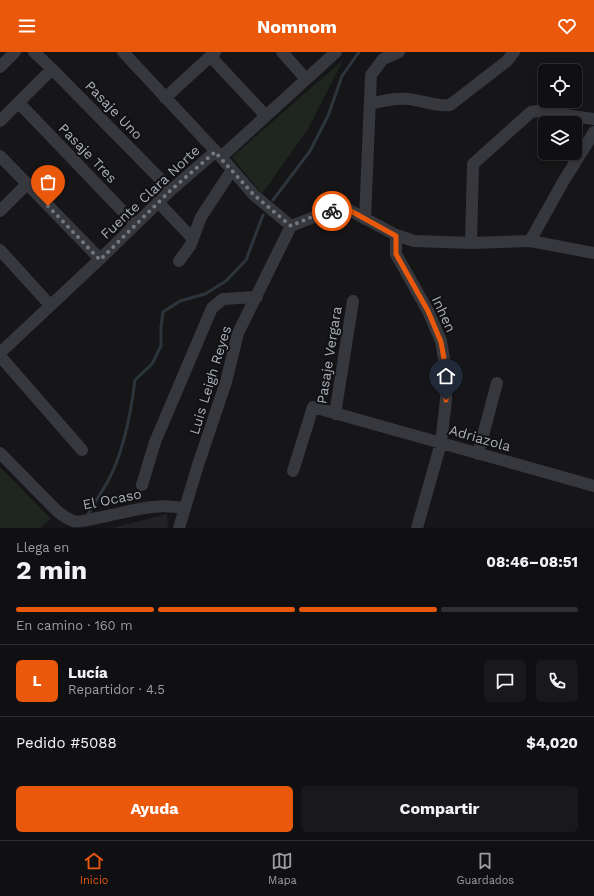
<!DOCTYPE html>
<html lang="es">
<meta charset="utf-8">
<style>
body{margin:0;font-family:"Work Sans",sans-serif;background:#19191b;color:#f1f3f6;height:100vh;display:flex;flex-direction:column;font-size:15px;white-space:nowrap}
*{box-sizing:border-box;margin:0}
p{font-size:13px;color:#9c9d9f}
.icon{flex:none;width:22px;height:22px;fill:none;stroke:currentColor;stroke-width:2;stroke-linecap:round;stroke-linejoin:round}
.map{position:relative;height:476px;overflow:hidden}
.sheet{display:flex;flex-direction:column;background:#101012;flex:1}
.sheet>*{flex:none}
.controls{position:absolute;left:538px;top:12px;display:grid;gap:8px}
.controls a{display:grid;place-items:center;width:44px;height:44px;border-radius:6px;background:#101012;box-shadow:0 2px 6px #0003,0 0 0 1px #303032;font-size:20px}
.pin{position:absolute;display:grid;place-items:center;width:34px;height:34px;color:#fff;margin:-41px -17px;border-radius:50% 50% 50% 0;rotate:-45deg;box-shadow:0 0 4px #0007}
.pin .icon{rotate:45deg}
.courier{position:absolute;display:grid;place-items:center;width:40px;height:40px;margin:-20px;border:3px solid #ea580c;border-radius:50%;background:#fff;color:#222;box-shadow:0 1px 5px #0007}
.headline em{font-style:normal;font-weight:700}
.headline div{display:flex;flex-direction:column-reverse}
.headline{display:flex;align-items:center;justify-content:space-between;height:68px;padding:0 16px}
h1{font-size:26px;font-weight:700;line-height:30px}
.bar{display:grid;grid-template-columns:repeat(4,1fr);gap:6px 4px;align-content:center;height:48px;padding:0 16px}
.bar i{height:5px;border-radius:3px;background:#303032}
.bar .on{background:#ea580c}
.bar p{grid-column:span 4}
.line{display:flex;align-items:center;gap:10px;padding:0 16px;border-top:1px solid #303032}
.line div{flex:1}
.round{display:grid;place-items:center;flex:none;width:42px;height:42px;border-radius:6px;background:#19191b}
.cta{display:flex;gap:8px;margin-top:auto;padding:8px 16px}
.cta a{flex:1;height:46px;border-radius:6px;background:#ea580c;color:#fff;font-size:16px;font-weight:700;line-height:46px;text-align:center}
.cta a+a{background:#19191b;color:#f1f3f6}
header{display:flex;justify-content:space-between;align-items:center;height:52px;padding:0 16px;background:#ea580c;color:#fff;font-size:18px;font-weight:700}
.menu{display:flex;justify-content:space-around;align-items:center;height:56px;border-top:1px solid #303032;background:#101012;font-size:11px;color:#9c9d9f}
.menu a{display:grid;justify-items:center;gap:2px}
.menu .on{color:#ea580c}
.map>svg:first-child{display:block}
.built{fill:#222225}
.green{fill:#1e261f}
.lines{fill:none;stroke-linecap:round;stroke-linejoin:round}
.stream{stroke:#2c353c;stroke-width:3}
.minor{stroke:#37383d;stroke-width:12}
.done{stroke:#757880;stroke-width:4;stroke-dasharray:0 7.2}
.route{stroke:#ea580c;stroke-width:5}
.labels{text-anchor:middle;dominant-baseline:central;stroke-width:4;stroke-linejoin:round;paint-order:stroke}
.street-label{font-size:14px;fill:#a8adb8;stroke:#111113}
</style>
<header><svg class="icon" aria-label="menu" viewBox="0 0 24 24"><path d="M4 6h16M4 12h16M4 18h16"/></svg>Nomnom<svg class="icon" aria-label="heart" viewBox="0 0 24 24"><path d="M12 20l-8-8c-3-5 5-10 8-4 3-6 11-1 8 4z"/></svg></header>
<div class="map">
<svg width="594" height="476" viewBox="0 0 594 476">
<rect width="100%" height="100%" fill="#161618"/>
<path class="built" d="M 167,462 L 168,476 L 112,476 Z"/>
<path class="green" d="M 343,8 L 308,77 L 262,142 L 232,105 Z
M 0,415 L 51,467 L 40,476 L 0,476 Z"/>
<g class="lines">
<path class="stream" d="M 273,148 L 310,99 L 328,64 L 342,24 L 359,0
M 87,464 C 94,452 101,441 108,429 C 124,399 131,361 135,328 L 152,312 L 161,294 L 161,275 L 163,260 L 180,249 L 205,242 L 226,229 L 246,208 L 263,163"/>
<path class="minor" d="M 34,0 L 52,17 L 171,138
M 123,0 L 221,105 L 254,143 L 291,174
M 282,0 L 306,27
M 211,5 L 266,64
M 0,15 L 15,0
M 165,46 L 215,0
M 19,51 L 135,172
M 370,52 C 382,49 394,46 407,47 C 422,48 435,55 450,53 L 507,9 L 514,0
M 0,69 L 52,17
M 0,104 L 100,207
M 221,105 L 336,0
M 158,150 L 193,187
M 0,159 L 27,132
M 365,167 L 371,23 L 383,7 L 399,0
M 396,183 L 396,202 L 428,259 L 441,289 L 446,318 L 446,348 L 441,391 L 417,476
M 530,189 L 563,130 L 594,80
M 471,191 L 473,112 L 531,60 L 537,59 L 594,67
M 0,198 L 50,253
M 179,209 L 190,194 L 201,165 L 232,118
M 0,301 L 100,207 L 171,138 L 215,100
M 0,304 L 82,398
M 335,362 L 353,249
M 0,401 L 53,455 C 59,461 65,466 73,469 C 80,471 91,467 97,466 C 126,461 156,449 185,457
M 478,402 L 497,331
M 293,419 L 313,355 L 594,434
M 142,433 L 155,390 L 212,256 L 223,247 L 257,245
M 179,476 L 198,413 L 226,330 L 238,281 L 291,174 L 327,160 L 336,158 L 349,158 L 396,183 L 414,189 L 471,191 L 530,189 L 594,201"/>
</g>
<g class="lines">
<path class="done" d="M 48,154 L 100,208 L 171,138 L 215,100 L 254,143 L 291,174 L 309,166 L 332,159"/>
<path class="route" d="M 332,159 L 349,158 L 396,184 L 396,202 L 428,259 L 441,290 L 446,318 L 446,348"/>
</g>
<g class="labels">
<g class="street-label">
<text transform="translate(114 58) rotate(46)">Pasaje Uno</text>
<text transform="translate(88 101) rotate(46)">Pasaje Tres</text>
<text transform="translate(150 140) rotate(-43)">Fuente Clara Norte</text>
<text transform="translate(444 262) rotate(65)">Inhen</text>
<text transform="translate(329 303) rotate(-81)">Pasaje Vergara</text>
<text transform="translate(210 328) rotate(-73)">Luis Leigh Reyes</text>
<text transform="translate(480 386) rotate(16)">Adriazola</text>
<text transform="translate(112 447) rotate(-11)">El Ocaso</text>
</g>
</g>
</svg>
<div class="controls">
<a><svg class="icon" aria-label="locate" viewBox="0 0 24 24"><circle cx="12" cy="12" r="6"/><path d="M12 2v4M12 18v4M2 12h4M18 12h4"/></svg></a>
<a><svg class="icon" aria-label="layers" viewBox="0 0 24 24"><path d="M12 4l9 5-9 5-9-5zM3 14l9 5 9-5"/></svg></a>
</div>
<div class="pin" style="left:48px;top:154px;background:#ea580c"><svg class="icon" aria-label="bag" viewBox="0 0 24 24"><path d="M5 8h14l-1 12H6zM9 8a3 3 0 0 1 6 0"/></svg></div>
<div class="pin" style="left:446px;top:348px;background:#1f2937"><svg class="icon" aria-label="home" viewBox="0 0 24 24"><path d="M3 11l9-7 9 7M6 9v11h12V9"/></svg></div>
<div class="courier" style="left:332px;top:159px"><svg class="icon" aria-label="bike" viewBox="0 0 24 24"><circle cx="6" cy="16" r="4"/><circle cx="18" cy="16" r="4"/><path d="M6 16l4-8h5l3 8M10 8l3 8H6M13 5h3"/></svg></div>
</div>
<section class="sheet">
<div class="headline"><div><h1>2 min</h1><p>Llega en</p></div><em>08:46–08:51</em></div>
<div class="bar"><i class="on"></i><i class="on"></i><i class="on"></i><i></i><p>En camino · 160 m</p></div>
<div class="line" style="height:72px"><b class="round" style="background:#ea580c;color:#fff">L</b><div><b>Lucía</b><p>Repartidor · 4.5</p></div><a class="round"><svg class="icon" aria-label="chat" viewBox="0 0 24 24"><path d="M4 5h16v11H9l-5 4z"/></svg></a><a class="round"><svg class="icon" aria-label="phone" viewBox="0 0 24 24"><path d="M5 4h4l2 5-3 2q2 4 5 5l2-3 5 2v4C11 20 4 13 5 4z"/></svg></a></div>
<div class="line" style="height:52px"><div>Pedido #5088</div><b>$4,020</b></div>
<div class="cta"><a>Ayuda</a><a>Compartir</a></div>
</section>
<nav class="menu">
<a class="on"><svg class="icon" aria-label="home" viewBox="0 0 24 24"><path d="M3 11l9-7 9 7M6 9v11h12V9"/></svg>Inicio</a>
<a><svg class="icon" aria-label="map" viewBox="0 0 24 24"><path d="M3 6l6-2 6 2 6-2v14l-6 2-6-2-6 2zM9 4v14M15 6v14"/></svg>Mapa</a>
<a><svg class="icon" aria-label="saved" viewBox="0 0 24 24"><path d="M7 4h10v16l-5-4-5 4z"/></svg>Guardados</a>
</nav>
